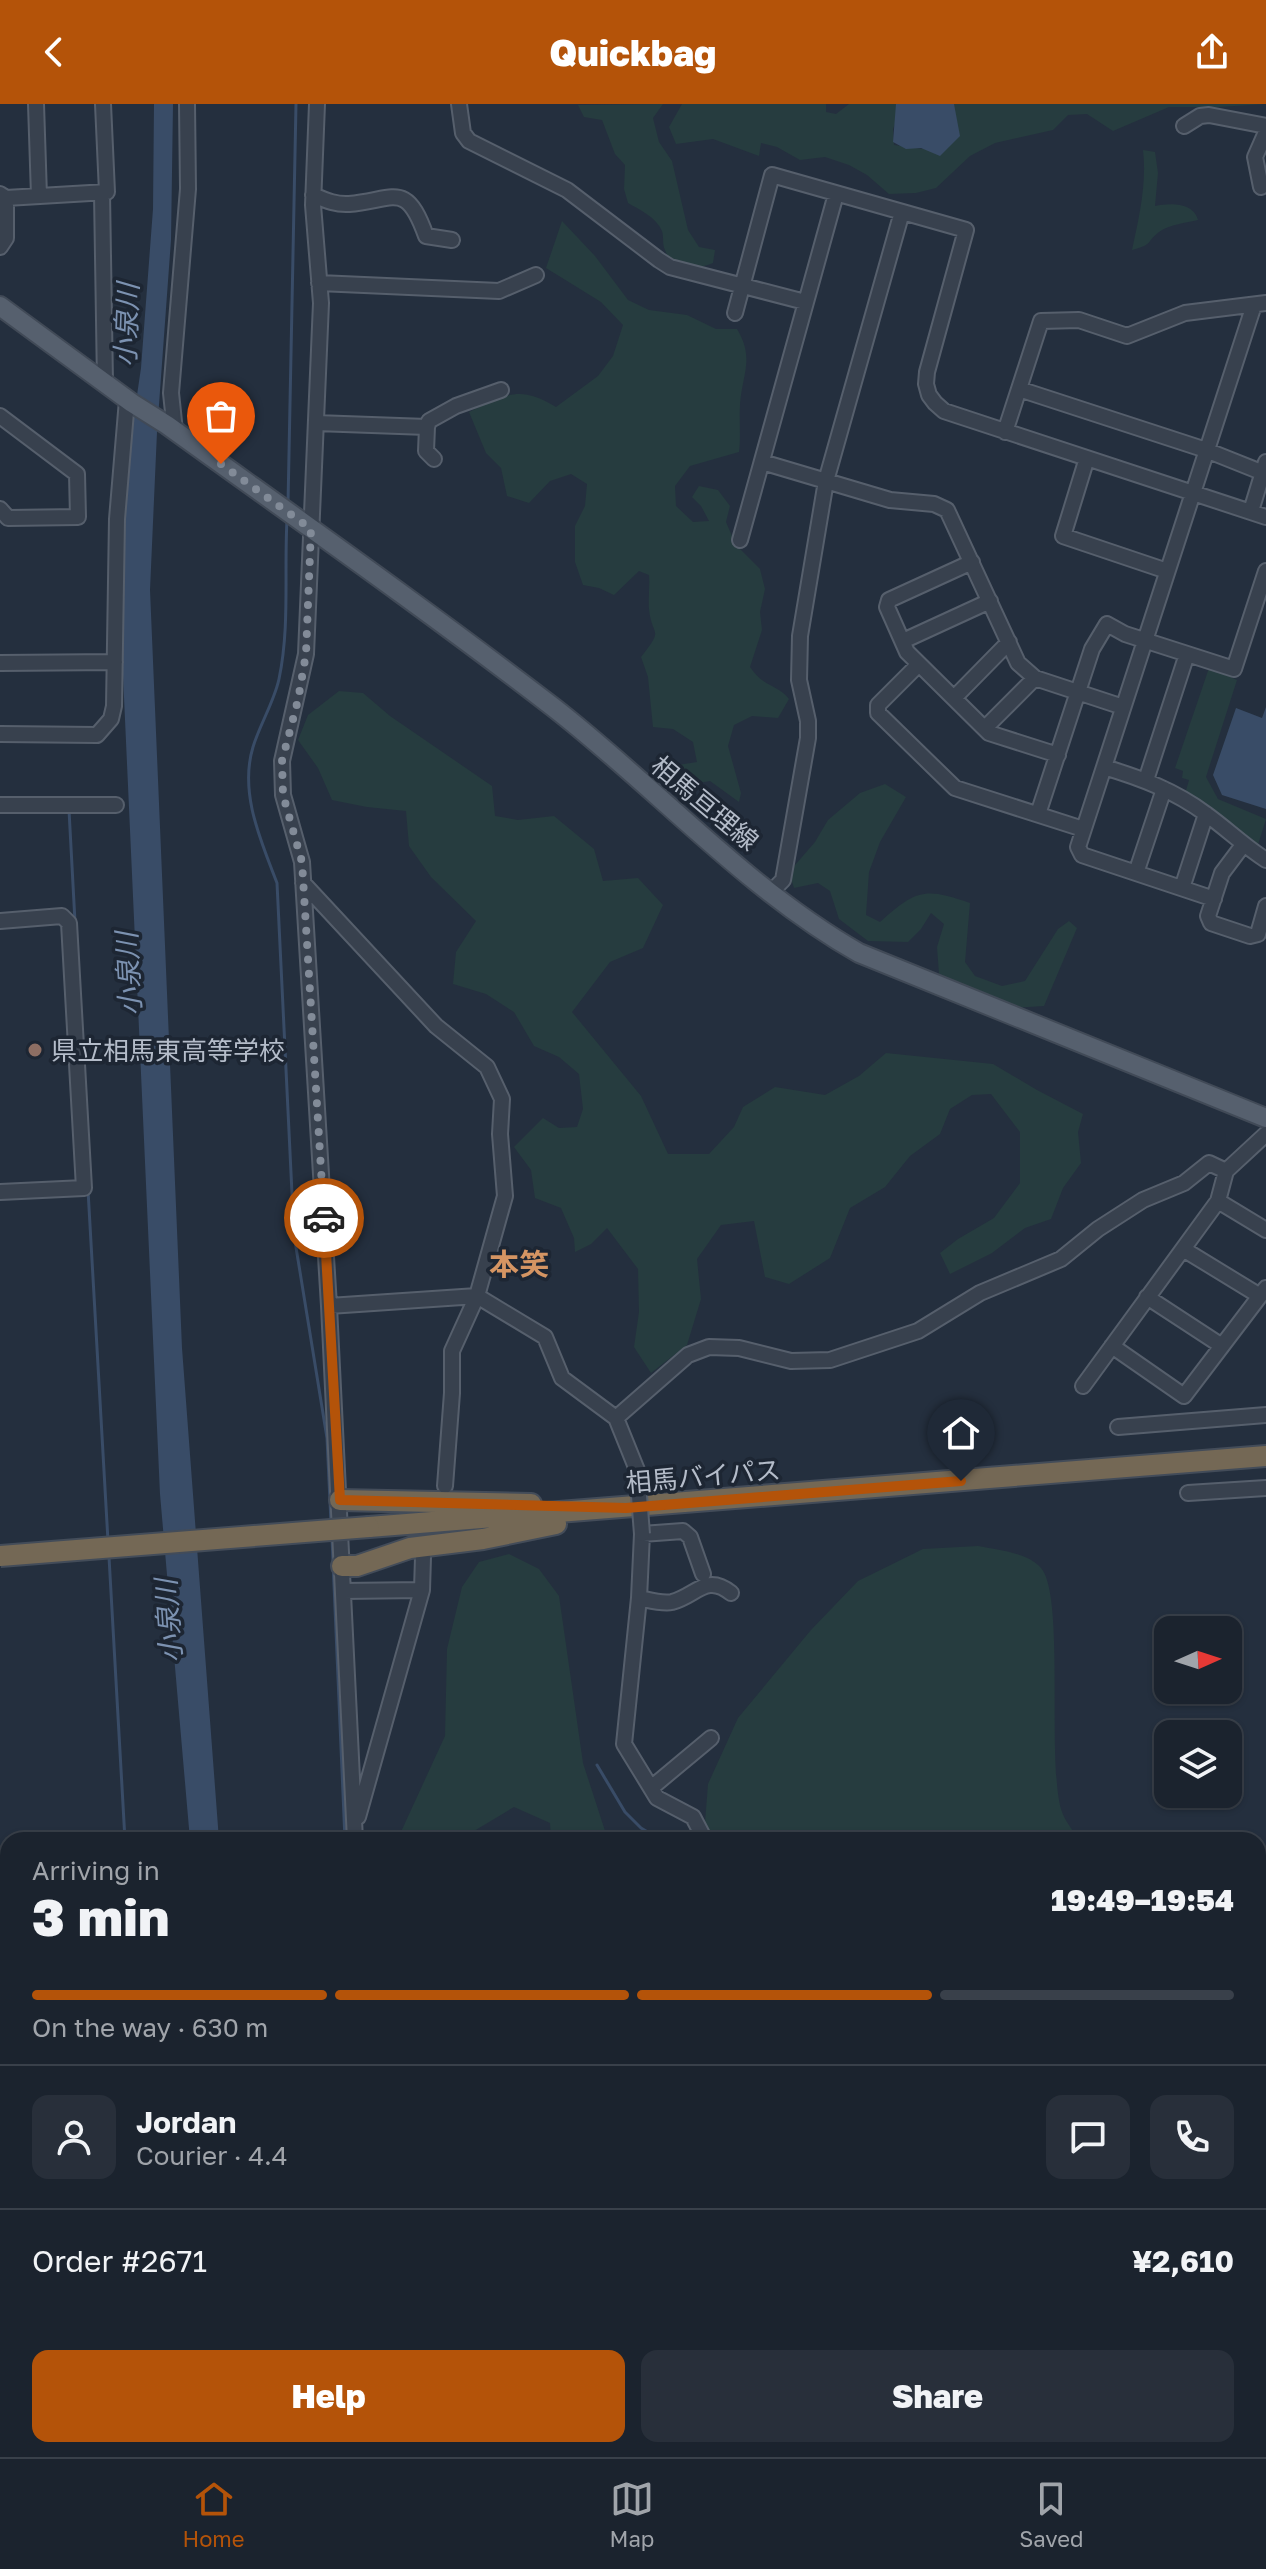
<!DOCTYPE html>
<meta charset="utf-8">
<style>
body{margin:0;font-family:"Golos Text","Noto Sans JP",sans-serif;background:#282f3a;color:#f1f3f6;height:100vh;display:flex;flex-direction:column;font-size:30px;white-space:nowrap}
*{box-sizing:border-box;margin:0}
p{font-size:26px;color:#a0a4aa}
.icon{flex:none;width:44px;height:44px;fill:none;stroke:currentColor;stroke-width:2;stroke-linecap:round;stroke-linejoin:round}
.map{position:relative;flex:1;overflow:hidden}
.panel{position:absolute;left:0px;top:1728px;width:1266px;height:626px;display:flex;flex-direction:column;background:#1b232e;border-radius:24px 24px 0 0;box-shadow:0 2px 6px #0004,0 0 0 2px #39404a}
.panel>*{flex:none}
.needle{width:52px;rotate:87deg}
.controls{position:absolute;left:1154px;top:1512px;display:grid;gap:16px}
.controls a{display:grid;place-items:center;width:88px;height:88px;border-radius:16px;background:#1b232e;box-shadow:0 2px 6px #0004,0 0 0 2px #39404a;font-size:40px}
.pin{position:absolute;display:grid;place-items:center;width:68px;height:68px;color:#fff;margin:-82px -34px;border-radius:50% 50% 50% 0;rotate:-45deg;box-shadow:0 0 8px #0007}
.pin .icon{rotate:45deg}
.courier{position:absolute;display:grid;place-items:center;width:80px;height:80px;margin:-40px;border:6px solid #b45309;border-radius:50%;background:#fff;color:#222;box-shadow:0 2px 10px #0007}
.summary em{font-style:normal;font-weight:800}
.summary div{display:flex;flex-direction:column-reverse}
.summary{display:flex;align-items:center;justify-content:space-between;height:136px;padding:0 32px}
h1{font-size:52px;font-weight:800;line-height:60px}
.bar{display:grid;grid-template-columns:repeat(4,1fr);gap:12px 8px;align-content:center;height:96px;padding:0 32px}
.bar i{height:10px;border-radius:6px;background:#39404a}
.bar .active{background:#b45309}
.bar p{grid-column:span 4}
.line{display:flex;align-items:center;gap:20px;padding:0 32px;border-top:2px solid #39404a}
.line div{flex:1}
.round{display:grid;place-items:center;flex:none;width:84px;height:84px;border-radius:16px;background:#282f3a}
.action{display:flex;gap:16px;margin-top:auto;padding:16px 32px}
.action a{flex:1;height:92px;border-radius:16px;background:#b45309;color:#fff;font-size:32px;font-weight:800;line-height:92px;text-align:center}
.action a+a{background:#282f3a;color:#f1f3f6}
header{display:flex;justify-content:space-between;align-items:center;height:104px;padding:0 32px;background:#b45309;color:#fff;font-size:36px;font-weight:800}
.tabs{display:flex;justify-content:space-around;align-items:center;height:112px;border-top:2px solid #39404a;background:#1b232e;font-size:22px;color:#a0a4aa}
.tabs a{display:grid;justify-items:center;gap:4px}
.tabs .active{color:#b45309}
.map>svg:first-child{display:block}
.green{fill:#263c3f}
.water{fill:#394c67}
.lines{fill:none;stroke-linecap:round;stroke-linejoin:round}
.stream{stroke:#394c67;stroke-width:3}
.minor-casing{stroke:#565f6c;stroke-width:18}
.major-casing{stroke:#414a57;stroke-width:22}
.highway-casing{stroke:#434c59;stroke-width:24}
.minor{stroke:#38414e;stroke-width:14}
.major{stroke:#56606e;stroke-width:18}
.highway{stroke:#746855;stroke-width:20}
.minor-bridge-casing{stroke:#565f6c;stroke-width:18;stroke-linecap:butt}
.highway-bridge-casing{stroke:#434c59;stroke-width:24;stroke-linecap:butt}
.minor-bridge{stroke:#38414e;stroke-width:14}
.highway-bridge{stroke:#746855;stroke-width:20}
.done{stroke:#828b98;stroke-width:8;stroke-dasharray:0 14.4}
.route{stroke:#b45309;stroke-width:10}
.education-dot{fill:#8d6e63;stroke:#1d2633;stroke-width:3}
.labels{text-anchor:middle;dominant-baseline:central;stroke-width:7;stroke-linejoin:round;paint-order:stroke}
.street-label{font-size:26px;fill:#b4bcc9;stroke:#1d2633}
.poi-label{font-size:26px;fill:#b4bcc9;stroke:#1d2633;text-anchor:start}
.water-label{font-size:28px;font-style:italic;fill:#7c92b1;stroke:#1d2633}
.quarter-label{font-size:30px;font-weight:bold;fill:#d59563;stroke:#1d2633}
</style>
<header><svg class="icon" aria-label="back" viewBox="0 0 24 24"><path d="M15 5l-7 7 7 7"/></svg>Quickbag<svg class="icon" aria-label="share" viewBox="0 0 24 24"><path d="M12 15V3M7 8l5-5 5 5M5 13v7h14v-7"/></svg></header>
<div class="map">
<svg width="1266" height="2353" viewBox="0 0 1266 2353">
<rect width="100%" height="100%" fill="#242f3e"/>
<path class="green" d="M 663,0 L 653,14 L 659,38 L 672,57 L 688,126 L 699,143 L 715,146 L 713,159 C 695,166 673,168 665,146 C 662,140 664,133 662,127 C 656,113 640,106 628,99 L 624,85 L 625,61 L 615,50 L 602,16 L 584,13 L 578,1 Z
M 682,0 L 826,0 L 826,8 L 836,10 L 849,0 L 903,0 L 893,25 L 894,41 L 931,46 L 948,44 L 956,22 L 953,0 L 1266,0 L 1219,3 L 1169,3 L 1113,27 L 1087,10 L 1068,11 L 1053,26 L 995,39 L 970,52 L 936,84 L 916,89 L 889,90 L 867,71 L 849,61 L 825,53 L 800,56 L 777,43 L 761,39 L 759,52 L 713,35 L 676,40 L 669,23 Z
M 1143,46 L 1155,48 L 1158,69 L 1155,102 C 1170,99 1193,98 1198,116 C 1186,119 1170,120 1159,128 C 1145,139 1154,140 1132,146 C 1139,114 1147,79 1143,46 Z
M 562,117 L 595,152 L 628,196 L 649,206 L 687,211 L 716,225 L 737,225 C 755,255 742,270 740,301 C 739,317 741,332 739,348 L 690,362 L 675,382 L 676,402 L 693,418 L 709,417 L 701,402 L 692,393 L 699,382 L 718,386 L 730,402 L 726,418 L 736,441 L 760,465 L 765,485 L 760,508 L 762,526 L 750,563 C 764,584 777,580 789,595 L 778,614 L 752,612 L 734,621 L 728,642 L 741,689 L 739,698 L 710,677 L 689,681 L 670,669 L 678,661 L 697,658 L 693,638 L 673,625 L 653,623 L 648,573 L 641,553 C 665,523 652,534 649,505 C 648,494 650,482 649,471 L 639,467 L 614,491 L 599,484 L 583,481 L 575,458 L 575,422 L 585,402 L 587,380 L 571,370 L 550,377 L 529,399 L 507,392 L 501,364 L 486,349 L 469,308 C 507,291 518,280 556,303 L 598,272 L 613,252 L 623,221 L 601,198 L 546,164 Z
M 1209,564 L 1237,576 L 1206,673 L 1218,695 L 1266,715 L 1257,744 L 1185,690 L 1189,676 L 1182,674 L 1183,667 L 1175,664 Z
M 339,587 L 363,589 L 390,612 L 492,682 L 495,712 L 518,716 L 554,712 L 594,745 L 603,777 L 638,774 L 663,801 L 643,844 L 610,858 L 572,908 L 641,992 L 668,1050 L 709,1050 L 734,1023 L 743,1003 L 775,983 L 825,991 L 859,972 L 886,949 L 993,960 L 1037,986 L 1083,1010 L 1078,1028 L 1081,1059 L 1063,1084 L 1051,1115 L 1025,1124 L 992,1149 L 950,1170 L 940,1149 L 958,1135 L 994,1114 L 1020,1079 L 1020,1028 L 991,990 L 972,991 L 950,1005 L 940,1030 L 910,1052 L 885,1083 L 850,1104 L 830,1154 L 789,1180 L 765,1173 L 754,1117 L 721,1121 L 697,1155 L 701,1195 L 687,1241 L 651,1269 L 634,1243 L 639,1208 L 638,1165 L 607,1124 L 591,1140 L 575,1148 L 574,1134 L 561,1104 L 535,1094 L 531,1066 L 514,1043 L 543,1014 L 559,1024 L 577,1023 L 583,1005 L 579,970 L 559,953 L 534,942 L 514,908 L 486,890 L 453,880 L 456,848 L 476,817 L 431,773 L 409,742 L 406,707 L 367,703 L 332,696 L 318,664 L 298,636 L 308,611 Z
M 885,680 L 906,693 L 880,738 L 869,768 L 866,811 L 880,818 C 916,786 924,783 970,799 L 965,858 L 975,872 L 1002,882 L 1025,877 L 1058,825 L 1069,817 L 1077,824 L 1044,902 L 1013,904 L 939,870 L 937,843 L 944,820 L 931,809 L 921,825 L 908,838 L 868,837 L 839,815 L 830,787 L 818,779 L 794,784 L 789,768 L 815,738 L 828,716 L 860,689 Z
M 978,1442 C 997,1446 1027,1448 1041,1464 C 1065,1491 1047,1655 1061,1705 C 1064,1716 1073,1727 1080,1736 L 710,1736 L 705,1719 L 708,1680 L 738,1614 L 811,1526 L 858,1477 L 923,1445 Z
M 509,1450 L 539,1465 L 559,1492 L 583,1659 L 608,1736 L 551,1736 L 550,1719 L 514,1703 L 459,1736 L 431,1736 L 400,1730 L 445,1632 L 447,1545 L 462,1483 L 479,1458 Z
M 1266,1743 L 1266,1879 L 1258,1885 L 1258,1744 Z
M 1258,1983 L 1266,2005 L 1266,2348 L 1259,2353 L 922,2353 L 921,2346 L 1258,2346 Z"/>
<path class="water" d="M 154,0 L 173,0 L 171,136 L 157,328 L 150,486 L 182,1244 L 219,1736 L 190,1736 L 160,1390 L 123,571 L 122,444 L 132,325 L 141,264 L 153,105 Z
M 896,0 L 954,0 L 960,32 L 940,52 L 921,44 L 906,45 L 893,38 Z
M 1266,603 L 1266,705 L 1222,691 L 1213,671 L 1236,604 L 1262,614 Z"/>
<g class="lines">
<path class="stream" d="M 288,400 L 296,0
M 287,416 C 284,468 290,523 279,575 C 274,598 260,620 253,643 C 239,689 261,737 277,779 L 294,1131 L 327,1334 L 331,1419
M 69,706 L 75,818
M 88,1086 L 108,1437
M 332,1434 L 345,1736
M 109,1453 L 125,1736
M 597,1661 L 625,1708 L 641,1724 L 661,1736
M 336,2346 L 338,2353
M 451,2346 L 454,2353
M 949,2346 L 951,2353"/>
<g class="minor-casing">
<path id="minor" d="M 36,0 L 39,92
M 317,0 L 313,101 L 321,199 L 306,550 L 282,657 L 283,691 L 302,758 L 329,1202 L 355,1736
M 459,0 L 463,29 L 469,37 L 567,86 L 659,156 L 670,163 L 805,198
M 1184,22 L 1200,12 L 1209,11 L 1266,22
M 1261,83 L 1255,53 L 1266,28
M 102,89 L 105,279
M 0,90 L 6,94 L 107,88 L 103,0
M 313,91 C 325,96 336,101 349,100 C 395,96 406,76 426,132 L 452,136
M 0,143 L 6,134 L 6,94
M 319,179 L 499,187 L 536,171
M 1254,201 L 1104,663 C 1141,674 1175,687 1206,710 C 1227,725 1244,742 1266,756
M 735,209 L 772,71 L 966,126 L 927,268 L 926,280 L 929,291 L 935,299 L 944,307 L 1266,413
M 1019,285 L 1206,346 L 1266,370
M 0,312 L 77,370 L 78,413 L 8,414 L 0,405
M 316,319 L 427,323 L 426,347 L 434,355
M 427,323 L 429,317 L 456,302 L 501,286
M 175,327 L 171,289 L 188,85 L 187,0
M 1005,328 L 1041,217 L 1079,216 L 1127,232 L 1185,209 L 1266,199
M 1087,354 L 1063,432 L 1167,467
M 762,358 L 890,396 L 934,400 L 947,406 L 1018,559 L 1035,574 L 1123,603
M 1251,407 L 1266,358
M 740,436 L 836,90
M 972,458 L 889,496 L 887,503 L 907,548 L 989,629 L 1058,651
M 903,537 L 990,497
M 0,559 L 115,558
M 919,560 L 878,601 L 878,609 L 955,684 L 1083,725
M 954,594 L 1009,538
M 985,624 L 1035,574
M 0,630 L 97,631 L 111,615 L 114,602 L 117,415 L 127,296
M 1104,663 L 1078,743 L 1082,751 L 1214,795
M 1146,676 L 1187,550
M 0,701 L 116,701
M 1038,710 L 1092,545 L 1107,520 L 1125,530 L 1234,565 L 1266,467
M 1243,741 L 1222,769 L 1208,812 L 1211,819 L 1250,832 L 1258,830 L 1266,802
M 1136,769 L 1164,685
M 303,779 L 436,922 L 487,963 L 502,995 L 500,1030 L 505,1092 L 477,1192 L 452,1247 L 452,1289 L 445,1382
M 1182,784 L 1206,710
M 770,789 L 783,776 L 808,634 L 808,617 L 799,576 L 800,532 L 826,377 L 902,108
M 0,817 L 62,812 L 69,819 L 84,1084 L 0,1088
M 1218,1097 L 1266,1126
M 1183,1145 L 1260,1192
M 1147,1193 L 1222,1242
M 329,1202 L 477,1192 L 545,1233 L 562,1274 L 616,1314 L 637,1366
M 1112,1242 L 1184,1292 L 1266,1184
M 1083,1282 L 1218,1097 L 1226,1067
M 616,1314 L 688,1251 L 709,1243 L 739,1244 L 791,1257 L 830,1256 L 918,1227 L 980,1189 L 1061,1155 L 1098,1125 L 1143,1096 L 1184,1079 L 1209,1059 L 1226,1067 L 1266,1030
M 1118,1323 L 1266,1311
M 1188,1389 L 1266,1384
M 703,1470 L 690,1433 L 683,1427 L 642,1430 L 639,1494 L 624,1640 L 657,1694 L 693,1713 L 705,1736
M 343,1487 L 422,1486
M 639,1494 C 649,1496 662,1500 672,1498 C 696,1492 706,1469 731,1489
M 651,1684 L 711,1634
M 358,1713 L 422,1486 L 423,1453
M 0,1820 L 8,1845
M 1258,1913 L 1266,1923
M 209,2346 L 212,2353
M 476,2346 L 479,2353
M 613,2346 L 615,2353
M 1034,2346 L 1038,2353"/>
</g>
<g class="major-casing">
<path id="major" d="M 0,202 L 132,299 L 167,321 C 296,414 427,506 553,603 C 656,683 745,784 859,849 L 1266,1014"/>
</g>
<g class="highway-casing">
<path id="highway" d="M 340,1396 L 531,1400
M 369,1423 L 1266,1352
M 342,1462 L 357,1462 L 410,1444 L 483,1435 L 556,1420"/>
</g>
<use href="#minor" class="minor"/>
<use href="#major" class="major"/>
<use href="#highway" class="highway"/>
<g class="minor-bridge-casing">
<path id="minor-bridge" d="M 637,1366 L 642,1430"/>
</g>
<g class="highway-bridge-casing">
<path id="highway-bridge" d="M 0,1452 L 369,1423"/>
</g>
<use href="#minor-bridge" class="minor-bridge"/>
<use href="#highway-bridge" class="highway-bridge"/>
</g>
<g class="lines">
<path class="done" d="M 221,360 L 311,425 L 306,550 L 298,596 L 282,657 L 283,691 L 302,758 L 324,1114"/>
<path class="route" d="M 324,1114 L 340,1396 L 626,1404 L 961,1377"/>
</g>
<circle class="education-dot" cx="35" cy="946" r="8"/>
<g class="labels">
<g class="street-label">
<text transform="translate(705 699) rotate(40)">相馬亘理線</text>
<text transform="translate(703 1372) rotate(-5)">相馬バイパス</text>
</g>
<g class="poi-label">
<text x="51" y="946">県立相馬東高等学校</text>
</g>
<g class="water-label">
<text transform="translate(126 221) rotate(-88)">小泉川</text>
<text transform="translate(128 870) rotate(-93)">小泉川</text>
<text transform="translate(168 1517) rotate(-94)">小泉川</text>
</g>
<g class="quarter-label">
<text x="519" y="1160">本笑</text>
</g>
</g>
</svg>
<div class="controls">
<a><svg class="needle" viewBox="-14 -14 28 28"><path d="M0-13l5 13h-10z" fill="#e53935"/><path d="M0 13l5-13h-10z" fill="#a0a4aa"/></svg></a>
<a><svg class="icon" aria-label="layers" viewBox="0 0 24 24"><path d="M12 4l9 5-9 5-9-5zM3 14l9 5 9-5"/></svg></a>
</div>
<div class="pin" style="left:221px;top:360px;background:#ea580c"><svg class="icon" aria-label="bag" viewBox="0 0 24 24"><path d="M5 8h14l-1 12H6zM9 8a3 3 0 0 1 6 0"/></svg></div>
<div class="pin" style="left:961px;top:1377px;background:#1f2937"><svg class="icon" aria-label="home" viewBox="0 0 24 24"><path d="M3 11l9-7 9 7M6 9v11h12V9"/></svg></div>
<div class="courier" style="left:324px;top:1114px"><svg class="icon" aria-label="car" viewBox="0 0 24 24"><path d="M5 17H2v-5l4-1 3-4h7l3 4 3 1v5h-3M9 17h6M6 11h13"/><circle cx="7" cy="17" r="2"/><circle cx="17" cy="17" r="2"/></svg></div>
<section class="panel">
<div class="summary"><div><h1>3 min</h1><p>Arriving in</p></div><em>19:49–19:54</em></div>
<div class="bar"><i class="active"></i><i class="active"></i><i class="active"></i><i></i><p>On the way · 630 m</p></div>
<div class="line" style="height:144px"><a class="round"><svg class="icon" aria-label="person" viewBox="0 0 24 24"><circle cx="12" cy="8" r="4"/><path d="M4 21q1-7 8-7t8 7"/></svg></a><div><b>Jordan</b><p>Courier · 4.4</p></div><a class="round"><svg class="icon" aria-label="chat" viewBox="0 0 24 24"><path d="M4 5h16v11H9l-5 4z"/></svg></a><a class="round"><svg class="icon" aria-label="phone" viewBox="0 0 24 24"><path d="M5 4h4l2 5-3 2q2 4 5 5l2-3 5 2v4C11 20 4 13 5 4z"/></svg></a></div>
<div class="line" style="height:104px"><div>Order #2671</div><b>¥2,610</b></div>
<div class="action"><a>Help</a><a>Share</a></div>
</section>
</div>
<nav class="tabs">
<a class="active"><svg class="icon" aria-label="home" viewBox="0 0 24 24"><path d="M3 11l9-7 9 7M6 9v11h12V9"/></svg>Home</a>
<a><svg class="icon" aria-label="map" viewBox="0 0 24 24"><path d="M3 6l6-2 6 2 6-2v14l-6 2-6-2-6 2zM9 4v14M15 6v14"/></svg>Map</a>
<a><svg class="icon" aria-label="saved" viewBox="0 0 24 24"><path d="M7 4h10v16l-5-4-5 4z"/></svg>Saved</a>
</nav>
